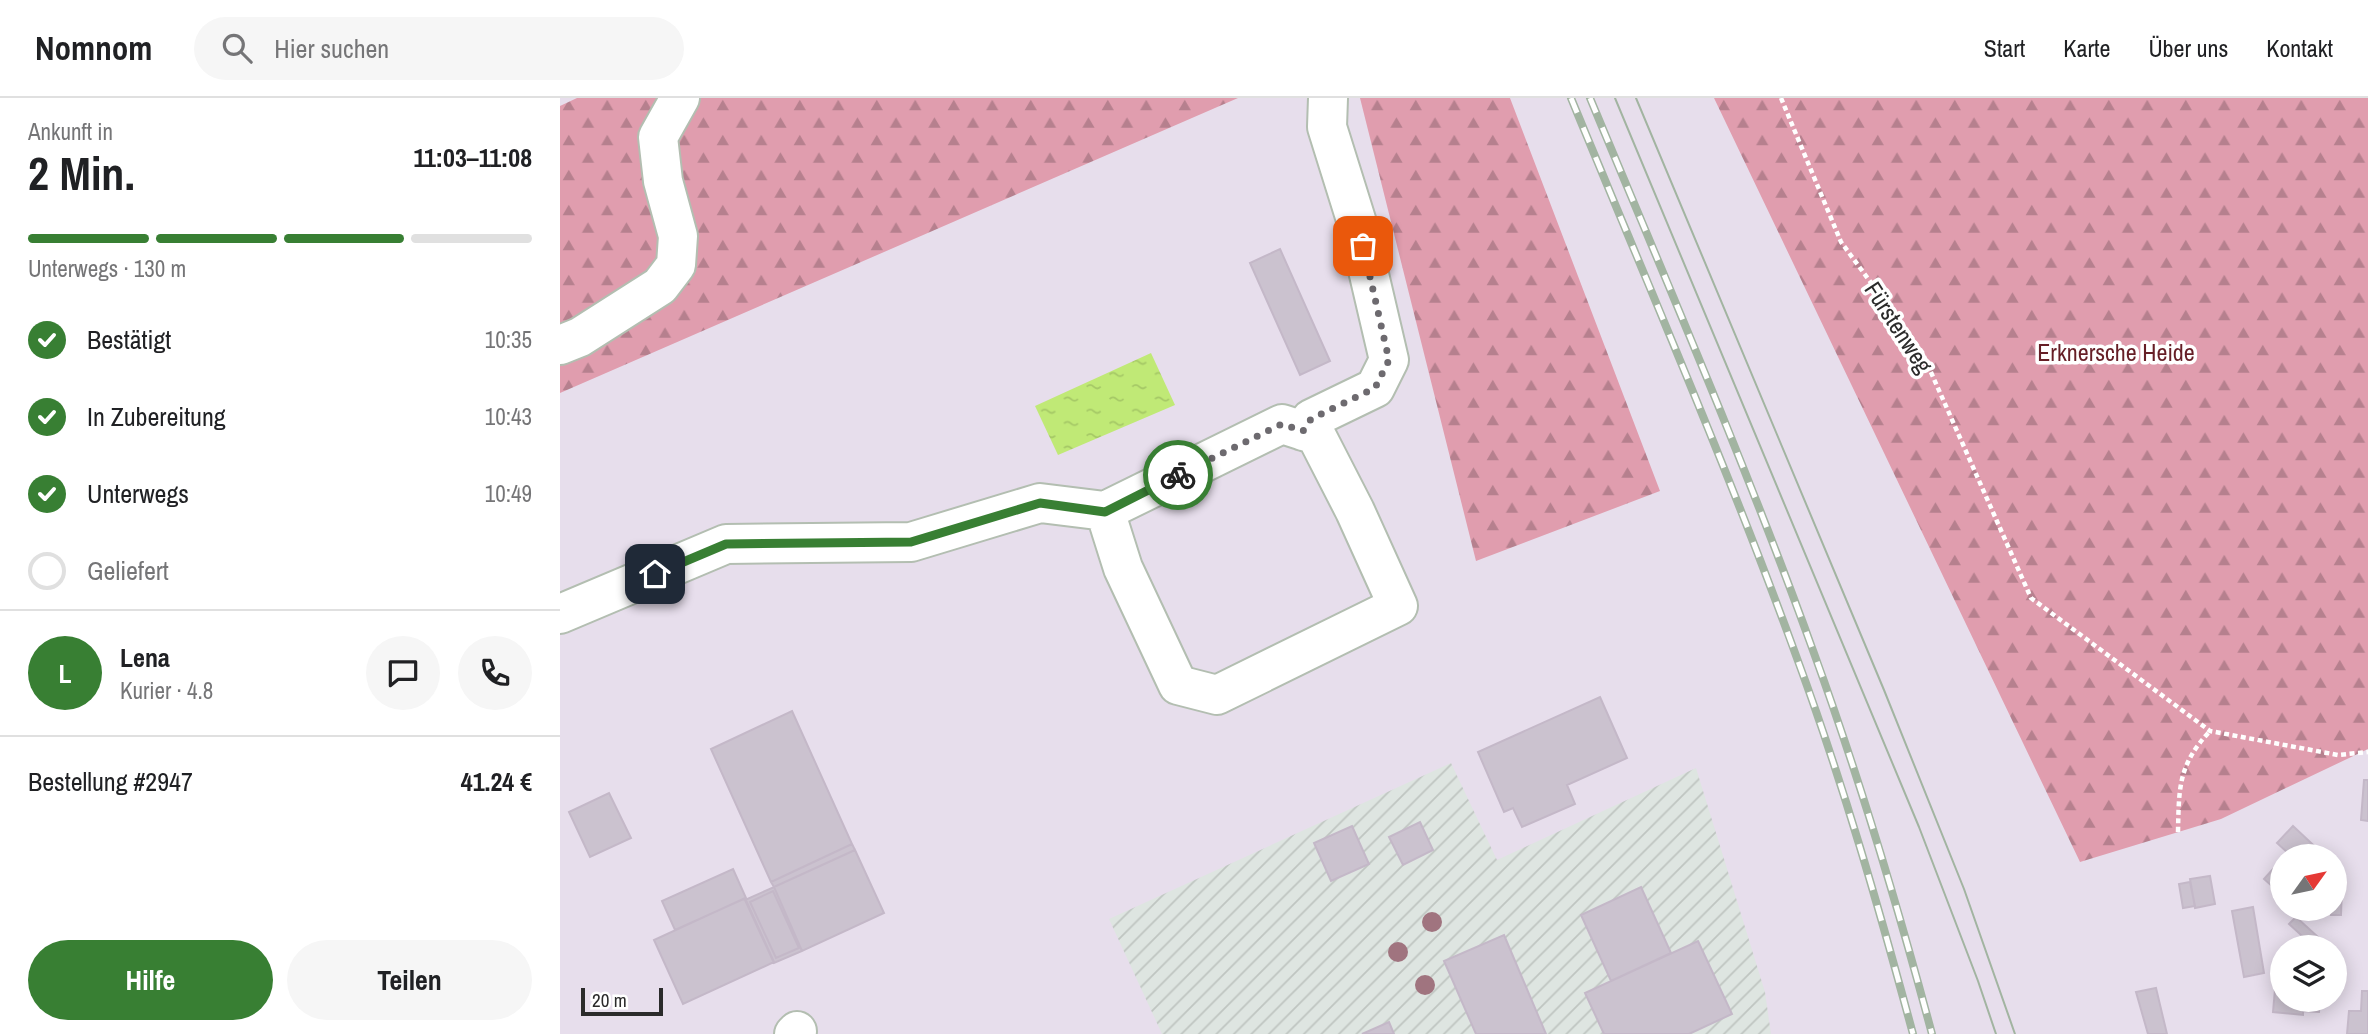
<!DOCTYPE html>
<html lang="de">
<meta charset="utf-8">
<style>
body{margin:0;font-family:"Archivo Narrow",sans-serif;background:#f6f6f6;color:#202124;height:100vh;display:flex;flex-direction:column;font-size:26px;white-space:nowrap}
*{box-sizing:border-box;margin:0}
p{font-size:23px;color:#757577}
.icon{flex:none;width:38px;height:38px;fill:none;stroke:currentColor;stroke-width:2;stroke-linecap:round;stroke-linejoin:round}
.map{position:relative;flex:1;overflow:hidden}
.side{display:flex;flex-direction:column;background:#fff;width:560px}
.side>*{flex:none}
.needle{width:46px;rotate:57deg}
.controls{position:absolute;left:1710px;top:746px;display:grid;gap:14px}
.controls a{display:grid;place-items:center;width:77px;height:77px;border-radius:50%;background:#fff;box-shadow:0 4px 18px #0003;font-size:35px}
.scale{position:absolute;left:21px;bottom:18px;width:82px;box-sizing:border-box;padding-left:7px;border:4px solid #2b2b2b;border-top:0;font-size:19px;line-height:24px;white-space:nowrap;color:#2b2b2b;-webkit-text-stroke:5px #fff;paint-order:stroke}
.pin{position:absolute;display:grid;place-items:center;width:60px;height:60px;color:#fff;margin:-30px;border-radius:14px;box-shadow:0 4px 10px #0006}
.courier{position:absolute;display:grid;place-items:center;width:70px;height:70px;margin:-35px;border:5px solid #387f33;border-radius:50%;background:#fff;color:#222;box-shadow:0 2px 9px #0007}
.head em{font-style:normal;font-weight:700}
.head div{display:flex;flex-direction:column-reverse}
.head{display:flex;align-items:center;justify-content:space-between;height:119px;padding:0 28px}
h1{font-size:46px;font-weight:700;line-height:52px}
.bar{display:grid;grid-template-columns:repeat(4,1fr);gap:10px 7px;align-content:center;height:84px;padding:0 28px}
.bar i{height:9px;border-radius:5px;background:#e0e0e0}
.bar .current{background:#387f33}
.bar p{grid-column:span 4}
.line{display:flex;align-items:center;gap:18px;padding:0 28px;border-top:2px solid #e0e0e0}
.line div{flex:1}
.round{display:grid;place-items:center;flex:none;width:74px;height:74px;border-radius:37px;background:#f6f6f6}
ol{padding:0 28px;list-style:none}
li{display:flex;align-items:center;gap:21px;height:77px}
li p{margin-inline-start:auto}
li .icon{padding:7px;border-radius:50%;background:#387f33;color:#fff;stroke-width:4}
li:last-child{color:#757577}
li i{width:38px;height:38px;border:4px solid #e0e0e0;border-radius:50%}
.primary-button{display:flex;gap:14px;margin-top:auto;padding:14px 28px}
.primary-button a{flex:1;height:80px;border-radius:42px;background:#387f33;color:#fff;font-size:28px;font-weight:700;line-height:80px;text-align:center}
.primary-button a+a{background:#f6f6f6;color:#202124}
header{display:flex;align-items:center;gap:42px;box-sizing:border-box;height:98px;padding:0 35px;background:#fff;border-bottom:2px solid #e0e0e0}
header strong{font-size:33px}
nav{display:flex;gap:38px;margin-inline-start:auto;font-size:24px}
.search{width:490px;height:63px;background:#f6f6f6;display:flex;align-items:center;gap:18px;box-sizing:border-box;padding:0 24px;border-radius:38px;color:#757577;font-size:26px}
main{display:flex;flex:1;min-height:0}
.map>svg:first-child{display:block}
.industrial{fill:url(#industrial-furrows)}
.forest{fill:url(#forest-firs)}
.water{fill:url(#water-ripples)}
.building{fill:#cbc2cf;stroke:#c4b8c8;stroke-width:2}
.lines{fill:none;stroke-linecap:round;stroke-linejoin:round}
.minor-casing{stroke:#b3beb1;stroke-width:42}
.path{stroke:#fff;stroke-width:4.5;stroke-dasharray:5 3.5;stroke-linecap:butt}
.minor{stroke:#fff;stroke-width:38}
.tram{stroke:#a2b4a1;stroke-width:2}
.rail-casing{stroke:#a2b4a1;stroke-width:8}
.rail{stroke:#fff;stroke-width:5;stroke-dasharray:16;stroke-linecap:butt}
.tree{fill:#a0747f}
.done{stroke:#6d6a6f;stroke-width:7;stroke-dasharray:0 12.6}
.route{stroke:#387f33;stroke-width:9}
.labels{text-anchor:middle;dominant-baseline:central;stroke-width:7;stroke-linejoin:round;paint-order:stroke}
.street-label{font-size:24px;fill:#2b2b2b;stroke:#fff}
.park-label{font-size:24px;fill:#661e26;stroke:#fff}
</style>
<header>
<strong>Nomnom</strong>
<div class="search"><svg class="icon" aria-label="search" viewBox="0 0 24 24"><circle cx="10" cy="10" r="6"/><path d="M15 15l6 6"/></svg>Hier suchen</div>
<nav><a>Start</a><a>Karte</a><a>Über uns</a><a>Kontakt</a></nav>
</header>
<main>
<section class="side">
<div class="head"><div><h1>2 Min.</h1><p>Ankunft in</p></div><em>11:03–11:08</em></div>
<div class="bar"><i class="current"></i><i class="current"></i><i class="current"></i><i></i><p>Unterwegs · 130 m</p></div>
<ol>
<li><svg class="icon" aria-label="check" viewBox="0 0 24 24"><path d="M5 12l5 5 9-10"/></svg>Bestätigt<p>10:35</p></li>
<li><svg class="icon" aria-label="check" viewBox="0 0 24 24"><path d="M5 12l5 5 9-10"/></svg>In Zubereitung<p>10:43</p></li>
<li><svg class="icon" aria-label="check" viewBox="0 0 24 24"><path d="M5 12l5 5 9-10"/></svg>Unterwegs<p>10:49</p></li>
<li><i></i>Geliefert</li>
</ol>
<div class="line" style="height:126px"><b class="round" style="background:#387f33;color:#fff">L</b><div><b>Lena</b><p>Kurier · 4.8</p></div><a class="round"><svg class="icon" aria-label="chat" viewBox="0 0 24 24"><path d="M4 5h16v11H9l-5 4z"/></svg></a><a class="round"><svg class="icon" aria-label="phone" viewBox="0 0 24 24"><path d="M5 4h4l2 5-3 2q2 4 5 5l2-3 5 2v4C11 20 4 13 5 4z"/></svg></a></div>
<div class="line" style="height:91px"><div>Bestellung #2947</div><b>41.24 €</b></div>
<div class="primary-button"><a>Hilfe</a><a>Teilen</a></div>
</section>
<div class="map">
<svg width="1808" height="936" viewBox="0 0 1808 936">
<defs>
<pattern id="industrial-furrows" width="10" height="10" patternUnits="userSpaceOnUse" patternTransform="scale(1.75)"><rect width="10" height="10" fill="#dee5e1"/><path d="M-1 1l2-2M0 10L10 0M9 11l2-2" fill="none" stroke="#bfc5c1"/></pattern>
<pattern id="forest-firs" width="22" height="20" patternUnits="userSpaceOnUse" patternTransform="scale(1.75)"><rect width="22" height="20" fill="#e09dae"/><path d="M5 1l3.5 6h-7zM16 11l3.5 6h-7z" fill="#b6808e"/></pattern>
<pattern id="water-ripples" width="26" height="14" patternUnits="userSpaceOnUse" patternTransform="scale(1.75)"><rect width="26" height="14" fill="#c0e976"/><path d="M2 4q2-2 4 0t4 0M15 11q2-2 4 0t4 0" fill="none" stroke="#a5c866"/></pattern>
</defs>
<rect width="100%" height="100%" fill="#e7deec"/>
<path class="industrial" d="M 891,665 L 937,762 L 1136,670 L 1205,894 L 1211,936 L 602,936 L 549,821 Z"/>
<path class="forest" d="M 17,0 L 678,0 L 0,295 L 0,8 Z
M 800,0 L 950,0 L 1100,393 L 916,463 Z
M 1154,0 L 1808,0 L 1808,651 L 1661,721 L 1520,764 Z"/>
<path class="water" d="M 591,255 L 615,307 L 498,357 L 475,308 Z"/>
<path class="building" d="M 720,151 L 770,263 L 740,277 L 690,165 Z
M 1040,599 L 1067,660 L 1007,687 L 1015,706 L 962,729 L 953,710 L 944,714 L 918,654 Z
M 232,613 L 292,746 L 211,784 L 151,651 Z
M 1804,682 L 1808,682 L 1808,723 L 1801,722 Z
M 49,695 L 71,740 L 30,759 L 9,714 Z
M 860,724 L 873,752 L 843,767 L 829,739 Z
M 792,728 L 809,766 L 771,783 L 754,745 Z
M 1733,728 L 1765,758 L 1725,758 L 1728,755 L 1717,745 Z
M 292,746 L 295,752 L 214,789 L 211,784 Z
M 295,752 L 324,815 L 242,853 L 214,789 Z
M 1722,761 L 1722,797 L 1704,781 Z
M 173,771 L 186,800 L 115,832 L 102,803 Z
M 1650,778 L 1655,806 L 1635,810 L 1630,781 Z
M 1630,784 L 1635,808 L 1623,810 L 1619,786 Z
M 1774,788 L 1782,789 L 1781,817 L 1771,817 L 1772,810 L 1774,810 Z
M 214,789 L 242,853 L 214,865 L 185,802 Z
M 1081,789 L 1111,855 L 1051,883 L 1021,817 Z
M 213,793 L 239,850 L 216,860 L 190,804 Z
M 185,800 L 214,864 L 123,906 L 94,842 Z
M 1693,809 L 1704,875 L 1684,879 L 1672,813 Z
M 1736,819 L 1758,839 L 1751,846 L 1729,826 Z
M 944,837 L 986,936 L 916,936 L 884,863 Z
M 1138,843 L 1172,916 L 1129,936 L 1044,936 L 1025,895 Z
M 1716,880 L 1722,880 L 1722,901 L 1760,901 L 1759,914 L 1743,913 L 1743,917 L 1713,914 Z
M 1596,890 L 1607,936 L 1588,936 L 1576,894 Z
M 1802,893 L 1808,893 L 1808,936 L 1787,936 L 1789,913 L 1801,913 Z
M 829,924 L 834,936 L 802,936 Z"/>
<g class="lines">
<g class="minor-casing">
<path id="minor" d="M 0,247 L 20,239 L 100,188 L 116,167 L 118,138 L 103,83 L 98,39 L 120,0
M 743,333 L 751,321 L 815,290 L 829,262 L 797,125 L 767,29 L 768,0
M 0,516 L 166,446 L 351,444 L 480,405 L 545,413 L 722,326 L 756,337 L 795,413 L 838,508 L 657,597 L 618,587 L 563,470 L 545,413
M 234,936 L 237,933"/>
</g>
<path class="path" d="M 1221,0 L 1281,144 L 1362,254 L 1471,500 L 1650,633 L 1778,657 L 1808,654
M 1618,734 C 1619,690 1618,667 1650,633"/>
<use href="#minor" class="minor"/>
<path class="tram" d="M 1055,0 L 1359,729 L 1418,883 L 1436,936
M 1076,0 L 1324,592 L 1404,791 L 1455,936"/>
<g class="rail-casing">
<path id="rail" d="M 1011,0 C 1088,187 1169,373 1238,563 C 1283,685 1319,810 1353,936
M 1030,0 C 1107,185 1187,369 1255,558 C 1300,682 1338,809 1372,936"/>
</g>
<use href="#rail" class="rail"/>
</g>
<g class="tree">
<circle cx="872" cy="824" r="10"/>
<circle cx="838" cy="854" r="10"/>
<circle cx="865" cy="887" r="10"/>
</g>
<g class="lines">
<path class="done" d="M 618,377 L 722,326 L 743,333 L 751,321 L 815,290 L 829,262 L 803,148"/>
<path class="route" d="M 95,476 L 166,446 L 351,444 L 480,405 L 545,414 L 618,377"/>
</g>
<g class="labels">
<g class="street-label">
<text transform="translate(1339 229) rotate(57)">Fürstenweg</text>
</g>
<g class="park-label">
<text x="1556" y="254">Erknersche Heide</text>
</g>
</g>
</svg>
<div class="controls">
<a><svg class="needle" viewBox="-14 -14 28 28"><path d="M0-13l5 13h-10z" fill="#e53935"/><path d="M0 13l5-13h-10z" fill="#757577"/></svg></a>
<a><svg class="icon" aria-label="layers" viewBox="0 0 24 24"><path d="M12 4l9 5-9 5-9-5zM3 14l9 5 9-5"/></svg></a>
</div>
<div class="scale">20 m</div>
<div class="pin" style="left:803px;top:148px;background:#ea580c"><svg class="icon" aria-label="bag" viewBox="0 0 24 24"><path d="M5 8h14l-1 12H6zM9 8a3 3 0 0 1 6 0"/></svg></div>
<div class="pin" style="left:95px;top:476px;background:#1f2937"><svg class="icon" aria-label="home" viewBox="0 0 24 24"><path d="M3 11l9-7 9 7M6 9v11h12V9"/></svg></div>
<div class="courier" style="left:618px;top:377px"><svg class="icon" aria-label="bike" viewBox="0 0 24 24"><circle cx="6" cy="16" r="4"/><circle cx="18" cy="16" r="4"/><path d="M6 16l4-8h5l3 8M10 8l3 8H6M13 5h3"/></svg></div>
</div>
</main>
